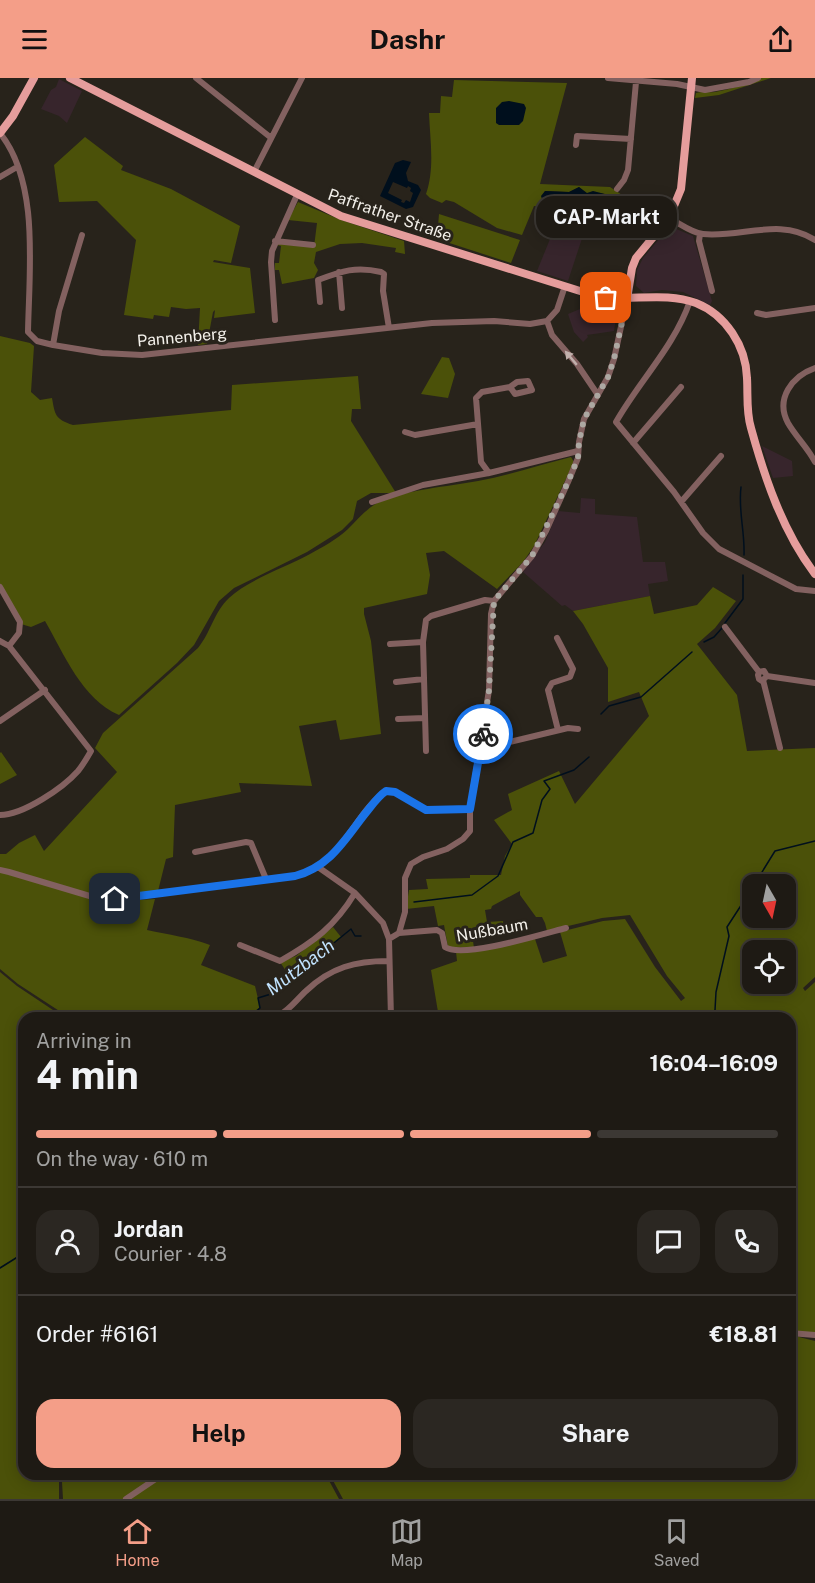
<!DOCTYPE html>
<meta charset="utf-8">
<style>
body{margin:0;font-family:"Public Sans",sans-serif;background:#2b2722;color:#f1f3f6;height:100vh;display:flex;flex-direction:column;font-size:22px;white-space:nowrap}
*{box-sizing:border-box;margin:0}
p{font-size:20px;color:#a1a1a0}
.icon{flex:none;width:33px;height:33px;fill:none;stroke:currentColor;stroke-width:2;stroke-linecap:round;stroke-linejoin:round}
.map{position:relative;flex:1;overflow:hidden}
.details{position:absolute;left:18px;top:934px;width:778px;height:468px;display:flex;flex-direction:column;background:#1e1a14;border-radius:18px;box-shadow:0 3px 15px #0003,0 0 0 2px #3c3834}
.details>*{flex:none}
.needle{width:39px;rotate:171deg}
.fabs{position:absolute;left:742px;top:796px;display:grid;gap:12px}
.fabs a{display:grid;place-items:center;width:54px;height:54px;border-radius:12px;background:#1e1a14;box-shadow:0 3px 15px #0003,0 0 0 2px #3c3834;font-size:30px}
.pin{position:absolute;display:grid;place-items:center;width:51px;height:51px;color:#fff;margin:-26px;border-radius:12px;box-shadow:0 3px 9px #0006}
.courier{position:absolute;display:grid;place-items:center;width:60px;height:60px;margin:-30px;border:4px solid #1a73e8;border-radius:50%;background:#fff;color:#222;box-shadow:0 2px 8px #0007}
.bubble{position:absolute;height:42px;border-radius:18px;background:#1e1a14;box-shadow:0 3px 15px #0003,0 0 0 2px #3c3834;font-size:20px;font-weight:700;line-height:42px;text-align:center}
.head em{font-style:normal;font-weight:700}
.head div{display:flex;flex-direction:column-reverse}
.head{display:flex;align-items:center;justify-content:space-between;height:102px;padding:0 18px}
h1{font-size:39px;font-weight:700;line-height:45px}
.bar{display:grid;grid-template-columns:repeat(4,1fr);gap:9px 6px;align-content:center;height:72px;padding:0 18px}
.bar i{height:8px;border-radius:4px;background:#3c3834}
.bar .on{background:#f49e88}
.bar p{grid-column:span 4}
.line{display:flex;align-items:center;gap:15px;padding:0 18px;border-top:2px solid #3c3834}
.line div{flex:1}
.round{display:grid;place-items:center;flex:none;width:63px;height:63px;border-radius:18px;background:#2b2722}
.primary-button{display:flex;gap:12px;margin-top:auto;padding:12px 18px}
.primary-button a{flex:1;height:69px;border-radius:18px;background:#f49e88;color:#111;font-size:24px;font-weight:700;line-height:69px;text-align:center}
.primary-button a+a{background:#2b2722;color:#f1f3f6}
header{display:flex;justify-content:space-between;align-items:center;height:78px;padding:0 18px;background:#f49e88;color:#111;font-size:27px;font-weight:700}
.tab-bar{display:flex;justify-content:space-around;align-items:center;height:84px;border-top:2px solid #3c3834;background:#1e1a14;font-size:16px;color:#a1a1a0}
.tab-bar a{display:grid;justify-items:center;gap:3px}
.tab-bar .on{color:#f49e88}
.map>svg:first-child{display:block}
.commercial{fill:#37252c}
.green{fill:#4b5109;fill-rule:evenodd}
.water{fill:#000f1d;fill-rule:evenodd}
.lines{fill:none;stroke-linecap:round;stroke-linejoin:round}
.stream{stroke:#000f1d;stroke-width:1.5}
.minor{stroke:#836160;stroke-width:6}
.major{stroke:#e59d9c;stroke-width:8}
.oneway{fill:#c1b0ac}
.done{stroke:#aca8a2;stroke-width:6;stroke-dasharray:0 10.8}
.route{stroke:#1a73e8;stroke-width:8}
.labels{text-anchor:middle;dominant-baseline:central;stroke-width:6;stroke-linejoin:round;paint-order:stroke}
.street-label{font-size:16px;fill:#f3f0ea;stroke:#28231b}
.water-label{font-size:18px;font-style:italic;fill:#c1e3ff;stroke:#28231b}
</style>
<header><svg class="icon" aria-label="menu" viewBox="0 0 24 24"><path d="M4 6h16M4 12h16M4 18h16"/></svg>Dashr<svg class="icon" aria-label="share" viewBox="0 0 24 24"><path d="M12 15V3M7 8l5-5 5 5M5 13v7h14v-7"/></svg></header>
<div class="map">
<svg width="815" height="1421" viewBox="0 0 815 1421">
<rect width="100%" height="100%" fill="#28231b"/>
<path class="commercial" d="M 59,1 L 82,13 L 67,45 L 59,38 L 41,31 L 51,12 L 56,9 Z
M 563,129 L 592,130 L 568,203 L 537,193 Z
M 674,150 L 693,158 L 712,223 L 710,227 L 683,214 L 662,212 L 644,215 L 636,208 L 637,192 L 643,180 L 665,154 Z
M 609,227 L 614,229 L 617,234 L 614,253 L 587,257 L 588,259 L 583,264 L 574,254 L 568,236 L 580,231 Z
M 762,368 L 792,383 L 793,398 L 773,400 Z
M 581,420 L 595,421 L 595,436 L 637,439 L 643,484 L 665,484 L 668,503 L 648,506 L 650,518 L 573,533 L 565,527 L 562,528 L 523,494 L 545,464 L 558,433 L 580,435 Z"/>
<path class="green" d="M 761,0 L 771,0 L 719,17 L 695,20 L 696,15 C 702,13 708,15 715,14 C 731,11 747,6 761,0 Z
M 454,2 L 567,5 L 540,106 L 610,109 L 660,142 L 643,162 L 605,130 L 534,128 L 522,157 L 497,150 L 454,124 L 446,122 L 442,125 L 430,120 L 426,116 C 435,90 430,62 429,35 L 440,35 L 441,18 L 452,19 ZM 579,109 L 587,116 L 600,115 L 610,118 L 604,125 L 599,124 L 598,128 L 573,126 L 572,123 L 553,126 L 542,121 L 545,113 L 569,114 Z
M 85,59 L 123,88 L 121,92 L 171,111 L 240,148 L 231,185 L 214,182 L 213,184 L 250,190 L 255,235 L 214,240 L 215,232 L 213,234 L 207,266 L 198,267 L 200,230 L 186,231 L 171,229 L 169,239 L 154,237 L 153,241 L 124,237 L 136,162 L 97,123 L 59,124 L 54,87 Z
M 298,124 L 341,142 L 404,163 L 405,176 L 395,174 L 396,170 L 362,165 L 340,166 L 316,174 L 314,185 L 318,192 L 314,200 L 282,206 L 279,192 L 275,192 L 275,185 L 279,185 L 281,168 L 277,167 L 278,165 L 314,169 L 317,145 L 288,142 Z
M 439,136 L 520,162 L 511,185 L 437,161 Z
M 0,258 L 30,265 L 34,268 L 31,314 L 40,322 L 52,320 C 55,337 55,341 73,347 L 231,332 L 232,307 L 358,298 L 361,331 L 352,331 L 351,343 L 396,415 L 371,415 L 357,423 L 353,441 L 342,452 L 307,474 L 234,510 L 219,523 L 194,567 L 177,585 L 119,637 C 82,621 64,576 45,543 L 31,549 L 21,546 L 0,506 Z
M 442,279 L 449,280 L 455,296 L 448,320 L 421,316 Z
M 571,379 L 574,384 L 534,468 L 523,484 L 497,511 L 444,473 L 426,475 L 430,497 L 427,516 L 364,530 L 364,536 L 371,563 L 381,656 L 340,662 L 336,642 L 299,648 L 312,708 L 239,705 L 241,714 L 175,727 L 173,779 L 166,781 L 158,813 L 108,819 L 110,824 L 155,821 L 147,852 C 169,857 189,859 210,867 L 201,887 L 255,908 L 260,929 L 246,940 L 70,940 L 18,906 L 0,891 L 0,776 L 6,776 L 19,765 L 35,757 L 44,773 L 117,694 L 95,670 L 103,655 L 198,570 C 211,554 214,534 229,520 C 248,502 286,489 310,476 C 323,469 337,461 348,451 C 358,441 366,431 379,424 C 409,411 446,409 478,403 C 509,397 540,387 571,379 Z
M 713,509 L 736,523 L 715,550 L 697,566 L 737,617 L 747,673 L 815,670 L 815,899 L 803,910 L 805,913 L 815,904 L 815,1260 L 791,1254 L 790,940 L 429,940 L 428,938 L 438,934 L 431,892 L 457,883 L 456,874 L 535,861 L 543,885 L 567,878 L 560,854 L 603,843 L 625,841 L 655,889 L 681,923 L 685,920 L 667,898 L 630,837 L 602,840 L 547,853 L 545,845 L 542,839 L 536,839 L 520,817 L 520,813 L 492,828 L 491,831 L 485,832 L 487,844 L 503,843 L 504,850 L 472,856 L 474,870 L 448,869 L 444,847 L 438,848 L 434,828 L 406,831 L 409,812 L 428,811 L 426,801 L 470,800 L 470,797 L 501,797 L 505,778 L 512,766 L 494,742 L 512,732 L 508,716 L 559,693 L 575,726 L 649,638 L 639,614 L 608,624 L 608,590 L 583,546 L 573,533 L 650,518 L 654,536 L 697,527 ZM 753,807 L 786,807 L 786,840 L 753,840 ZM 753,873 L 786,873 L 786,906 L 753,906 Z
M 1,674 L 17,697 L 0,706 L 0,675 Z
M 333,849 L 341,859 L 290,899 L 280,884 L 296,878 Z
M 0,894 L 17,908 L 65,940 L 24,940 L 24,1396 L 61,1397 L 59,1403 L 59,1421 L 0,1421 Z
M 791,1257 L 815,1263 L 815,1421 L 343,1421 L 330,1397 L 790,1396 Z
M 64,1397 L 154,1397 L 139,1412 L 158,1397 L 326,1397 L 339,1421 L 63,1421 L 62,1404 Z"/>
<path class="water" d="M 509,23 L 524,26 L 526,30 L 523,43 L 519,47 L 499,47 L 496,45 L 496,30 L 502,24 Z
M 403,82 L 411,84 L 406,95 L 408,103 L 418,107 L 421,112 L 413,129 L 406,131 L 380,118 L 395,85 ZM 393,104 L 407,110 L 408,108 L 411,110 L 410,113 L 413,115 L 410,124 L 406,122 L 404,125 L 401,124 L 402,122 L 388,115 Z
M 579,109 L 587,115 L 593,113 L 605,116 L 612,121 L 610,127 L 606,128 L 604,125 L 599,124 L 598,128 L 573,126 L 572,123 C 562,128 553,127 542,121 L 541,118 L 545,113 L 569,114 Z
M 618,125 L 637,138 L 636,146 L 629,146 L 612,133 L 615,126 Z"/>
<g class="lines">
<path class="stream" d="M 741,409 C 738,432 745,454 744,477
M 725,545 L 743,521 L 743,497
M 704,564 L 714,559 L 722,550
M 601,636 L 609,628 L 641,619 L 692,574
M 754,807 L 775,773 L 815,763
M 414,824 L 472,817 L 498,798 L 513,764 L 533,755 L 542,722 L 550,711 L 544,703 L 574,692 L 589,679
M 715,932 L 716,914 L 729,858 L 727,849 L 753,809
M 249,940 L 260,930 L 258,920 L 271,916 L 351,851 L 355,858 L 361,858
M 0,1190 L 24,1175"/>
<path class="minor" d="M 196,0 L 270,59
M 608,0 L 677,6 L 705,12 L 749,4 L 758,0
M 0,55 C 40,105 29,193 28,254 L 37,263 L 53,267 L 102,275 L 142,277 L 432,245 L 494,243 L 530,246 L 547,243
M 576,67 L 577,58 L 631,61
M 254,94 L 302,0
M 0,99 L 17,89
M 617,111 L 624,102 L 628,92 L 636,4
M 669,140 C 679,145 692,155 703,156 C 741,160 780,139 815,162
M 700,156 L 699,163 L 712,213
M 275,163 L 313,167
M 339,194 L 342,230
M 690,223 C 674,269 640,302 616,344 L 674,414 L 703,455 L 719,471 L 796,511 L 815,513
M 320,224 L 318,202 C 342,193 356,188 381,194 L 384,196 L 383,213 L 389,250
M 757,235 L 766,237 L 815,230
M 275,242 L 271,184 L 272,173 L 297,117
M 547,243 L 552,257 L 577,286 L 598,317
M 547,243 L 557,232 L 565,208
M 53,267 L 59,233 L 82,157
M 815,290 C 792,298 775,321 788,345 C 796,359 808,370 815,384
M 405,354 L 415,357 L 478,346
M 633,365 L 681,309
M 489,395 L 481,384 L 476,320 L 482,314 L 510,309 L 515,316 L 532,312 L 528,303 L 517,304 L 510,309
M 372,424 L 423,407 L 489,395 L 578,373
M 681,424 L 721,378
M 0,509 L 20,544 L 19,555 L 9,568
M 725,549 L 759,594
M 557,560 L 573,591 L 570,599 L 552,605 L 548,612 L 558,652
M 0,563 L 9,568 L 91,673 C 87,680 83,687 78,693 C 63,710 23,737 0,737
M 390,566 L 423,564
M 767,598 L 762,603 L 759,601 L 758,597 L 759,594 L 764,593 L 767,598 L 815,605
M 763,602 L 780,670
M 396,604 L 424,601
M 398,641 L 425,640
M 0,643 L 45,612
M 480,671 L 568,650 L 578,651
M 426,673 L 423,564 L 426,542 L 431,538 L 485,522 L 494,523
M 195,774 L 246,764 L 251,765 L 266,801
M 318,789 L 355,815 L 383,845 L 389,861 L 391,940
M 0,792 L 9,794 L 93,819 L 115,821 L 295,798 L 308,794 C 346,776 356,734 386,713 L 395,714 L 426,732 L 470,731
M 399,855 L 437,852 L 442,855 L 445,869 C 462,881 543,856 566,850
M 389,861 L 399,855 L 405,834 L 405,800 L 411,786 L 423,779 L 447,771 L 463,761 L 470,753 L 470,731 L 489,612 L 491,536 L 494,523 L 532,478 L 546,453 L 568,404 L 578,380 L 579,364 L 584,341 L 608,299 L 614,281 L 627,221
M 240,867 L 280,883 C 314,864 335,848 355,815
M 278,938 C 290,932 297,921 306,913 C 331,889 356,883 388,883
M 790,1255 L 815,1257
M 126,1421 L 163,1396"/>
<path class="major" d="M 70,0 L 341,138 L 596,218 C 629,224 664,213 696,225 C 726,237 746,268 747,300 C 748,317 746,334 751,350 C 765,401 783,454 815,496
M 0,55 L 13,38 L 34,0
M 627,221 L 632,190 L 636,180 L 669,140 L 681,111 L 692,0"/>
</g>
<defs><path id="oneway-solid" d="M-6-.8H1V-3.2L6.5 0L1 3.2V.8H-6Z" transform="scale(1.5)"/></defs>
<use class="oneway" href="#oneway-solid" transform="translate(571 280) rotate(-130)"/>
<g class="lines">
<path class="done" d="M 483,656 L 489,612 L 494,523 L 532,478 L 568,404 L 578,380 L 579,364 L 584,341 L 608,299 L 614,281 L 627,221 L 606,220"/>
<path class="route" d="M 115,821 L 295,798 C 329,789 344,763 364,737 C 371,729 377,719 386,713 L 395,714 L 426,732 L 470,731 L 483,656"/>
</g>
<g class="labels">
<g class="street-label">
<text transform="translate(390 137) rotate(19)">Paffrather Straße</text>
<text transform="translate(182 259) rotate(-5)">Pannenberg</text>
<text transform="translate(492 852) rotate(-10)">Nußbaum</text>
</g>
<g class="water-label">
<text transform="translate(300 889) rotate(-37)">Mutzbach</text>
</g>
</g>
</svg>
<div class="fabs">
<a><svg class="needle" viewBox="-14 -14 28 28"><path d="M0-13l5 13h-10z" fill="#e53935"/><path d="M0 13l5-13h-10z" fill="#a1a1a0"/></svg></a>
<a><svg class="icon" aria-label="locate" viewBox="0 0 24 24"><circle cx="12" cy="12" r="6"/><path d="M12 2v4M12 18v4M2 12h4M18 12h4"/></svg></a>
</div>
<div class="pin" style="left:606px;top:220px;background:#ea580c"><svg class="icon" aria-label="bag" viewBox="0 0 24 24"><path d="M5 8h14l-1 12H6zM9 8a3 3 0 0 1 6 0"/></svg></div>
<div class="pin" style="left:115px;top:821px;background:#1f2937"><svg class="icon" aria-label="home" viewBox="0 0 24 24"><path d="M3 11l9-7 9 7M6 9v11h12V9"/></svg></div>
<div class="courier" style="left:483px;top:656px"><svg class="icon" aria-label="bike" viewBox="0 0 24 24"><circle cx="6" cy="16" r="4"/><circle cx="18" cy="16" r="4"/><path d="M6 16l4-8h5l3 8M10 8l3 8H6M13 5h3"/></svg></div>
<div class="bubble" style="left:536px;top:118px;width:141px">CAP-Markt</div>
<section class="details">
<div class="head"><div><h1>4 min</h1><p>Arriving in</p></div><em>16:04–16:09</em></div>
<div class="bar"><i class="on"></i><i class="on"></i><i class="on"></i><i></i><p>On the way · 610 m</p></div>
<div class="line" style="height:108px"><a class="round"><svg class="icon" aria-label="person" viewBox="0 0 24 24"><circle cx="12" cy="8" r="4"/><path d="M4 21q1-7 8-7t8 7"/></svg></a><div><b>Jordan</b><p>Courier · 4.8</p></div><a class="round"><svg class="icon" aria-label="chat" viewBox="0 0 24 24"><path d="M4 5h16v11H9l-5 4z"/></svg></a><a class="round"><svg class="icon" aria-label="phone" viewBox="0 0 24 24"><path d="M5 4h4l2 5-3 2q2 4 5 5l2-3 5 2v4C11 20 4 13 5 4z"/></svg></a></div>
<div class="line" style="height:78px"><div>Order #6161</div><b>€18.81</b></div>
<div class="primary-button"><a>Help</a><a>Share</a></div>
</section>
</div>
<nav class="tab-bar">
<a class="on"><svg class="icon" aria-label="home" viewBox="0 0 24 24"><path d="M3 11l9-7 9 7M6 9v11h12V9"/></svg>Home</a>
<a><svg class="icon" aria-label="map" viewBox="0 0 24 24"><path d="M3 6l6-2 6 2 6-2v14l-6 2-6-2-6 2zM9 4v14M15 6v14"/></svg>Map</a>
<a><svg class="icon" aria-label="saved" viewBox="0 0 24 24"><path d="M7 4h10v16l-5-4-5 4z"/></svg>Saved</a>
</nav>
